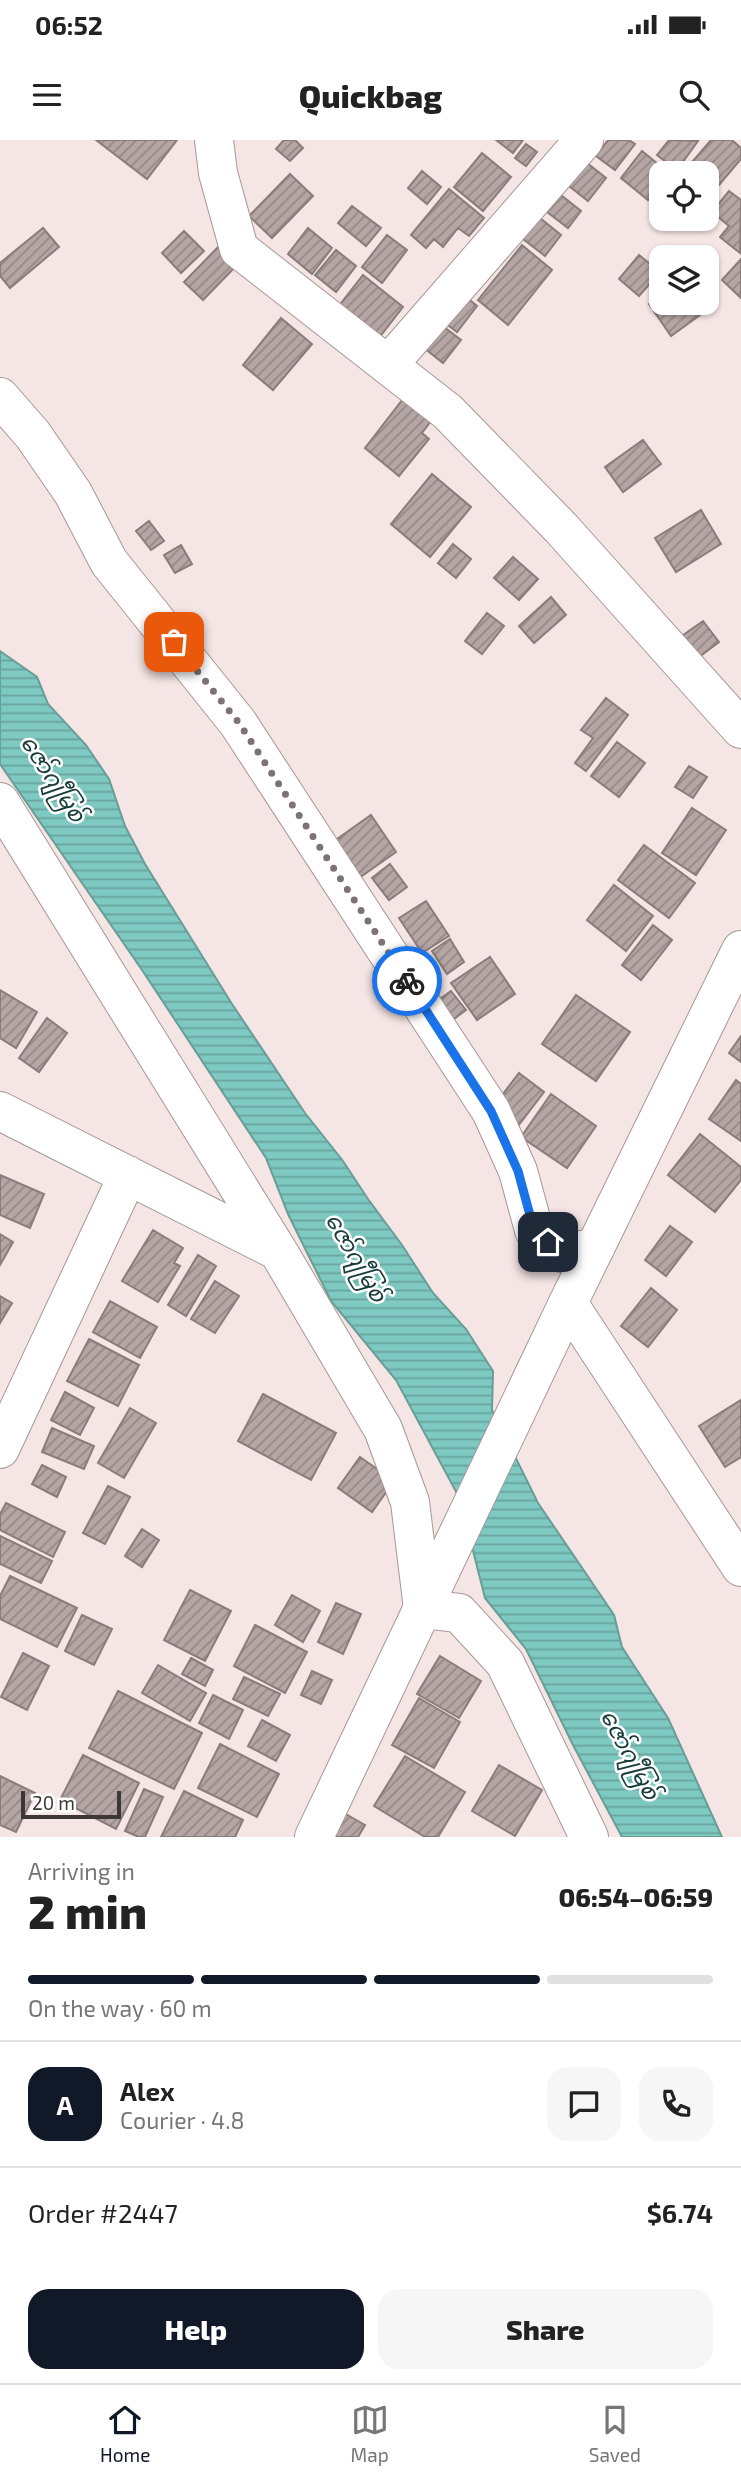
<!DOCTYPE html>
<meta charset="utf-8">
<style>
body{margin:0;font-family:"Exo 2","Noto Sans Myanmar",sans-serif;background:#f6f6f6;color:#222;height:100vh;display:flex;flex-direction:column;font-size:26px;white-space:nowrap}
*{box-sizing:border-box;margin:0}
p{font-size:23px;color:#767676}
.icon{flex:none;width:38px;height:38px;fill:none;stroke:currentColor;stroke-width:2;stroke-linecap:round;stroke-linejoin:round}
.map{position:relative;height:1697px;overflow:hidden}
.details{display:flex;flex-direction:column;background:#fff;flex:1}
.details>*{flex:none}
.tools{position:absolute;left:649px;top:21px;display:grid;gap:14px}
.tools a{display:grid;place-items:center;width:70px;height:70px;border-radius:14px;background:#fff;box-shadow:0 2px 5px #0004;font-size:35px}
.scale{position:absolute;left:21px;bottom:18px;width:100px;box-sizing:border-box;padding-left:7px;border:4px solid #3c3636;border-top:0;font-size:19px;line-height:24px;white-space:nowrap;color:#3c3636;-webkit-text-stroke:5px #fff;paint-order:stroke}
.pin{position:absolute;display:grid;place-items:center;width:60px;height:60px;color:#fff;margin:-30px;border-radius:14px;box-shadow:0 4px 10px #0006}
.courier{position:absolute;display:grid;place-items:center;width:70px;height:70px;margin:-35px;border:5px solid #1a73e8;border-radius:50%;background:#fff;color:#222;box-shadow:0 2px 9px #0007}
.overview em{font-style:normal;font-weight:800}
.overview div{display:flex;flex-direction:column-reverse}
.overview{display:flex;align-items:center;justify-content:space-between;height:119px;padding:0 28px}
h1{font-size:46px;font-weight:800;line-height:52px}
.bar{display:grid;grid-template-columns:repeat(4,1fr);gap:10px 7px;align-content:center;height:84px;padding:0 28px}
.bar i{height:9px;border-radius:5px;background:#e0e0e0}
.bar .current{background:#111827}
.bar p{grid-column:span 4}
.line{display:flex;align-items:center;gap:18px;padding:0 28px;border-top:2px solid #e0e0e0}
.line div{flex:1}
.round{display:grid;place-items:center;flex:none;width:74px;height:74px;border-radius:21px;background:#f6f6f6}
.primary-button{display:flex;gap:14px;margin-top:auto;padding:14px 28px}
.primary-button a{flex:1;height:80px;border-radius:21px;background:#111827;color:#fff;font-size:28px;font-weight:800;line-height:80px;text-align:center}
.primary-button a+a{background:#f6f6f6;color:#222}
.status{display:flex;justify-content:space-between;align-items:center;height:49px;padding:0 35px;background:#fff;direction:ltr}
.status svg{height:19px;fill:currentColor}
header{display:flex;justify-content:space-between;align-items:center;height:91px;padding:0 28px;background:#fff;font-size:32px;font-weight:800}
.menu{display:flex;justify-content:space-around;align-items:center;height:98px;border-top:2px solid #e0e0e0;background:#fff;font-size:19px;color:#767676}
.menu a{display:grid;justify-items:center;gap:4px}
.menu .current{color:#111827}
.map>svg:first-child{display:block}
.water{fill:url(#water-rules);stroke:#6a9d97;stroke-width:2}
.building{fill:url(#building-hatch);stroke:#8a7c7b;stroke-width:2}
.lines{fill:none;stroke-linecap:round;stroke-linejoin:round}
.street-casing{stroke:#a79797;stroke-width:40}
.secondary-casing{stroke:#a79797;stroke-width:40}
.street{stroke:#fff;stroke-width:38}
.secondary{stroke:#fff;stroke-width:38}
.done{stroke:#7d7373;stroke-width:7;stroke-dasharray:0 12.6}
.route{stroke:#1a73e8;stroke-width:9}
.labels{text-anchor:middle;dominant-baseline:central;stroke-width:5;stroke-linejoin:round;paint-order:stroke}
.water-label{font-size:23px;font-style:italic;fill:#183c39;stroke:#fff}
</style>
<div class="status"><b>06:52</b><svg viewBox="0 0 49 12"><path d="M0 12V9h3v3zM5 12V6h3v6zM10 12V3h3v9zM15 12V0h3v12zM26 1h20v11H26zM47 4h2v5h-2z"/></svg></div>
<header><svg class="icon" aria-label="menu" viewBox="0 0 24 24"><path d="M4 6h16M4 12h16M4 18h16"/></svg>Quickbag<svg class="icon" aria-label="search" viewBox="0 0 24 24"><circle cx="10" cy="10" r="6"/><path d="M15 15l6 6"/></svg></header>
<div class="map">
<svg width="741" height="1697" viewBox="0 0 741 1697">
<defs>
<pattern id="water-rules" width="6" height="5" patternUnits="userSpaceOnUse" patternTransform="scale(1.75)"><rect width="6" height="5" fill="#7ec9c1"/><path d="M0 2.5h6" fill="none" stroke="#68a49e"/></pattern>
<pattern id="building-hatch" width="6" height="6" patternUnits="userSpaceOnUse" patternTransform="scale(1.75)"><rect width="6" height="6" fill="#b5a6a5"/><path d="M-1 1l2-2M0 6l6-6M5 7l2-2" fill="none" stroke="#948887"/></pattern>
</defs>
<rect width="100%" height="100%" fill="#f5e5e4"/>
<path class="water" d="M 0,511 L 37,537 L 48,564 L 86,605 L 109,639 L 125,686 L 145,724 L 232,864 L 305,973 L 343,1021 L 368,1059 L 402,1105 L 433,1153 L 466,1189 L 493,1231 L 492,1270 L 538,1363 L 614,1475 L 622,1507 L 668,1578 L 722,1697 L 622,1697 L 573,1605 L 526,1509 L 485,1458 L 460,1359 L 396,1240 L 331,1161 L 288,1074 L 266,1018 L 142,830 L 0,624 Z"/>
<path class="building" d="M 96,0 L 177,0 L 147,39 Z
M 284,0 L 295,0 L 303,8 L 290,21 L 276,9 Z
M 496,0 L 523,0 L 513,13 Z
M 608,0 L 629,0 L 635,4 L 615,30 L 596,16 Z
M 669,0 L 698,1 L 677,30 L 657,15 Z
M 711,0 L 732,0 L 741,8 L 741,19 L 713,52 L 707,47 L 707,33 L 691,33 L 686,29 Z
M 526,4 L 537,12 L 526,26 L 515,18 Z
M 642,11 L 669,33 L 662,33 L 662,42 L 648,60 L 621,38 Z
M 482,13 L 511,37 L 483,71 L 454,47 Z
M 582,19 L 606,38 L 588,61 L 564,42 Z
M 422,31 L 441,47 L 427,64 L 408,48 Z
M 290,34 L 313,56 L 272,98 L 249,76 Z
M 552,48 L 581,71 L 568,88 L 538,65 Z
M 449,49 L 484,78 L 469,96 L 458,88 L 443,107 L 434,99 L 426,108 L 411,95 Z
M 729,51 L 741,60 L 740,113 L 720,97 L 729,86 L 712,72 Z
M 352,66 L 381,88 L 366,106 L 338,83 Z
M 535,74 L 561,95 L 545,116 L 518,95 Z
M 43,88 L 59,107 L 10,148 L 0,136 L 0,123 Z
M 308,88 L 332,108 L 312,134 L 288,114 Z
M 184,91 L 204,111 L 181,133 L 162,113 Z
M 387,95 L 407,110 L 382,143 L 362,127 Z
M 222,103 L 240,122 L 203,160 L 184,142 Z
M 522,105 L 552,130 L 508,185 L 478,160 Z
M 336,110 L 356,126 L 336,152 L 315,135 Z
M 639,115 L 660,132 L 639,156 L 619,139 Z
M 741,119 L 741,158 L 722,140 Z
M 363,135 L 403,167 L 378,199 L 338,167 Z
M 461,153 L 477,166 L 457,192 L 440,179 Z
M 662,156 L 662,163 L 691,163 L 700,175 L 671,196 L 649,164 Z
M 281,178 L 312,204 L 273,250 L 243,225 Z
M 436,181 L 461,200 L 443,223 L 419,204 Z
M 403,259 L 431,281 L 422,293 L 429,299 L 399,336 L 365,308 Z
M 643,300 L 661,324 L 623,352 L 605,327 Z
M 432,334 L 471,367 L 430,417 L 391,384 Z
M 701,370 L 721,404 L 676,432 L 655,398 Z
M 149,381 L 164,401 L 151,410 L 136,391 Z
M 453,404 L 471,419 L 456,438 L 438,423 Z
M 181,405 L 192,424 L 175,433 L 164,415 Z
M 513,417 L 538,439 L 519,460 L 494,438 Z
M 551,457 L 566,475 L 534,503 L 519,486 Z
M 487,473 L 504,486 L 482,514 L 465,501 Z
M 703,481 L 719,502 L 695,520 L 679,498 Z
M 606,558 L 628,575 L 586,631 L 575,623 L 593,598 L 581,590 Z
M 617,602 L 645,623 L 619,657 L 591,636 Z
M 689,626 L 707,637 L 693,658 L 675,647 Z
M 692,668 L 726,690 L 696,735 L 662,713 Z
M 371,675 L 396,712 L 356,740 L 330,704 Z
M 644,705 L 695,743 L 669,778 L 618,740 Z
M 390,724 L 407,747 L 389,760 L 372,738 Z
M 614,745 L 653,776 L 626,811 L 587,780 Z
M 426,761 L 449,796 L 422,813 L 399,778 Z
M 653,785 L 672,800 L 641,840 L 622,825 Z
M 450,799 L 464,822 L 447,834 L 432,811 Z
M 490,817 L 515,854 L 477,880 L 451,843 Z
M 0,850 L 37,872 L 16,908 L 0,898 Z
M 451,851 L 466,870 L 450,882 L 436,862 Z
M 576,855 L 630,892 L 596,941 L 542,904 Z
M 47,878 L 67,893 L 39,932 L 19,918 Z
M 741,896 L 741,922 L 729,913 Z
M 519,933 L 544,952 L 518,986 L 493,967 Z
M 736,940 L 741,944 L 741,1001 L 709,979 Z
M 551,954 L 596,986 L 567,1028 L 521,997 Z
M 700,994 L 741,1027 L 741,1040 L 715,1072 L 668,1035 Z
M 0,1035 L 44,1054 L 30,1088 L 0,1075 Z
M 670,1086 L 692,1102 L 666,1136 L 645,1120 Z
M 153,1090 L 183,1108 L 174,1123 L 180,1126 L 158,1162 L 122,1141 Z
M 0,1094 L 13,1102 L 0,1125 Z
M 198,1115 L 216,1126 L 186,1176 L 168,1165 Z
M 215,1141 L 239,1156 L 215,1193 L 191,1179 Z
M 651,1148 L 677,1170 L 648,1207 L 621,1186 Z
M 0,1156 L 12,1163 L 0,1183 Z
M 110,1161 L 157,1187 L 140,1218 L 93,1192 Z
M 89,1199 L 139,1225 L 118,1266 L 67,1241 Z
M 65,1252 L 94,1268 L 80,1295 L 51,1280 Z
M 263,1254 L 336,1293 L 311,1340 L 238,1301 Z
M 741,1260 L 741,1317 L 725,1327 L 699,1286 Z
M 130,1268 L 156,1283 L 124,1338 L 98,1323 Z
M 52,1288 L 94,1306 L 84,1329 L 42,1312 Z
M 360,1317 L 394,1341 L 372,1372 L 338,1348 Z
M 42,1325 L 66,1337 L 57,1357 L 32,1344 Z
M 108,1346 L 130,1357 L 105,1404 L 83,1393 Z
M 6,1363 L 65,1392 L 53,1417 L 0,1390 L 0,1374 Z
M 142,1389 L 159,1400 L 142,1427 L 125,1416 Z
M 0,1396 L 52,1421 L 41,1443 L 0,1424 Z
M 10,1436 L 77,1468 L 57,1507 L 0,1479 L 0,1456 Z
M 190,1450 L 231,1471 L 205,1521 L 164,1500 Z
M 292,1455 L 320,1471 L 303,1502 L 275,1485 Z
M 336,1463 L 361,1474 L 343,1514 L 318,1502 Z
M 82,1475 L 112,1489 L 94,1525 L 65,1511 Z
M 255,1485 L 307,1512 L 285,1553 L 234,1526 Z
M 23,1513 L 49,1526 L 27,1570 L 1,1557 Z
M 440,1516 L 481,1541 L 459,1578 L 417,1554 Z
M 191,1518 L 213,1530 L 205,1546 L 182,1534 Z
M 158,1525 L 206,1553 L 190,1581 L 142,1553 Z
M 312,1531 L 332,1540 L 321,1564 L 301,1555 Z
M 244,1537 L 280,1554 L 268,1576 L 233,1559 Z
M 118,1551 L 202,1593 L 174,1649 L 89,1608 Z
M 213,1555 L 243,1570 L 229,1599 L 199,1583 Z
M 419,1558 L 460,1582 L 434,1628 L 392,1605 Z
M 262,1580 L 290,1595 L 276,1621 L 248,1606 Z
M 220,1604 L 279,1634 L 257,1677 L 198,1648 Z
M 83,1615 L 139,1643 L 116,1689 L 60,1660 Z
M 405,1616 L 465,1652 L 438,1697 L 425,1697 L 374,1666 Z
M 499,1625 L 542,1650 L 515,1696 L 472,1671 Z
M 0,1636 L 35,1653 L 16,1692 L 0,1685 Z
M 144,1649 L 163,1657 L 145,1697 L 139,1697 L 125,1691 Z
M 184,1651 L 243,1680 L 235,1697 L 161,1697 Z
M 344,1673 L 365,1685 L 358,1697 L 331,1697 Z"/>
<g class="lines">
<g class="street-casing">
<path id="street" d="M 214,0 L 218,33 L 239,109 L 448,272 L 562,389 L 741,589
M 388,225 L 584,0
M 0,257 L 33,295 L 73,353 L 109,422 L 238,583 L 491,971 L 518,1031 L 534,1090 L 561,1113 L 595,1108
M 0,662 L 278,1111 L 383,1289 L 410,1362 L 423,1469 L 459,1473 L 505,1523 L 589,1697
M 0,971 L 278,1111
M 568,1163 L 741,1427
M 0,1309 L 128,1035"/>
</g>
<g class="secondary-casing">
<path id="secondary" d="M 314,1697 L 568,1163 L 741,810"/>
</g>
<use href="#street" class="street"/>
<use href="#secondary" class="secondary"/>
</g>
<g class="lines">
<path class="done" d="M 174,502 L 239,583 L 407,841"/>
<path class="route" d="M 407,841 L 491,971 L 518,1031 L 534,1090 L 548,1102"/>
</g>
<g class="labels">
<g class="water-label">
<text transform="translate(54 638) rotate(57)">ဇော်ဂျီမြစ်</text>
<text transform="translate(357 1117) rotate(60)">ဇော်ဂျီမြစ်</text>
<text transform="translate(631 1614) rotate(62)">ဇော်ဂျီမြစ်</text>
</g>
</g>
</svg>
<div class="tools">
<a><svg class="icon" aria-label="locate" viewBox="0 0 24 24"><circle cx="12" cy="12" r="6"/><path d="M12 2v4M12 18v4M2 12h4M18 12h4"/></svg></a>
<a><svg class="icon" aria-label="layers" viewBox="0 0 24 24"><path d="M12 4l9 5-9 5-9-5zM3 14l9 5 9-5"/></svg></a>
</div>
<div class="scale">20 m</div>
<div class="pin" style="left:174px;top:502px;background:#ea580c"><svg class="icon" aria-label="bag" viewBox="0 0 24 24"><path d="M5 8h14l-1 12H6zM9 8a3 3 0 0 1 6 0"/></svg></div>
<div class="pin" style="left:548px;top:1102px;background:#1f2937"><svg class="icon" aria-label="home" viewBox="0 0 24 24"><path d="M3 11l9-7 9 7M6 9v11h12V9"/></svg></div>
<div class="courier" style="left:407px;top:841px"><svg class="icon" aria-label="bike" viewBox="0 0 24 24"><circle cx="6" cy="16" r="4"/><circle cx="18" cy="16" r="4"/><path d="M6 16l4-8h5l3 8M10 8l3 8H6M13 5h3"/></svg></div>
</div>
<section class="details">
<div class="overview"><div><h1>2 min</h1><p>Arriving in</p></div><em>06:54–06:59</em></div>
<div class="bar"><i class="current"></i><i class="current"></i><i class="current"></i><i></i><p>On the way · 60 m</p></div>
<div class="line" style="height:126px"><b class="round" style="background:#111827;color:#fff">A</b><div><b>Alex</b><p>Courier · 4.8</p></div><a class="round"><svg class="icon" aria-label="chat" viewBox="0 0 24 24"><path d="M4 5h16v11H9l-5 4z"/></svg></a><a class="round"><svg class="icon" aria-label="phone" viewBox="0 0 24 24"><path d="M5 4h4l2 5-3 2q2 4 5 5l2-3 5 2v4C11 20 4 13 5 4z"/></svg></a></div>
<div class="line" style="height:91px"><div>Order #2447</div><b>$6.74</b></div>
<div class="primary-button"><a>Help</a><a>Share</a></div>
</section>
<nav class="menu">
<a class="current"><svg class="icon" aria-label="home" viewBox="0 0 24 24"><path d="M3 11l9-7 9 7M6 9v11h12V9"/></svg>Home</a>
<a><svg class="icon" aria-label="map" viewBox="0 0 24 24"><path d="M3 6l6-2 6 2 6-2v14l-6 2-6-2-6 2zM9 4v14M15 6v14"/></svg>Map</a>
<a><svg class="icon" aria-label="saved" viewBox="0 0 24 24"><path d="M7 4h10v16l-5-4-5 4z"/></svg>Saved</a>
</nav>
